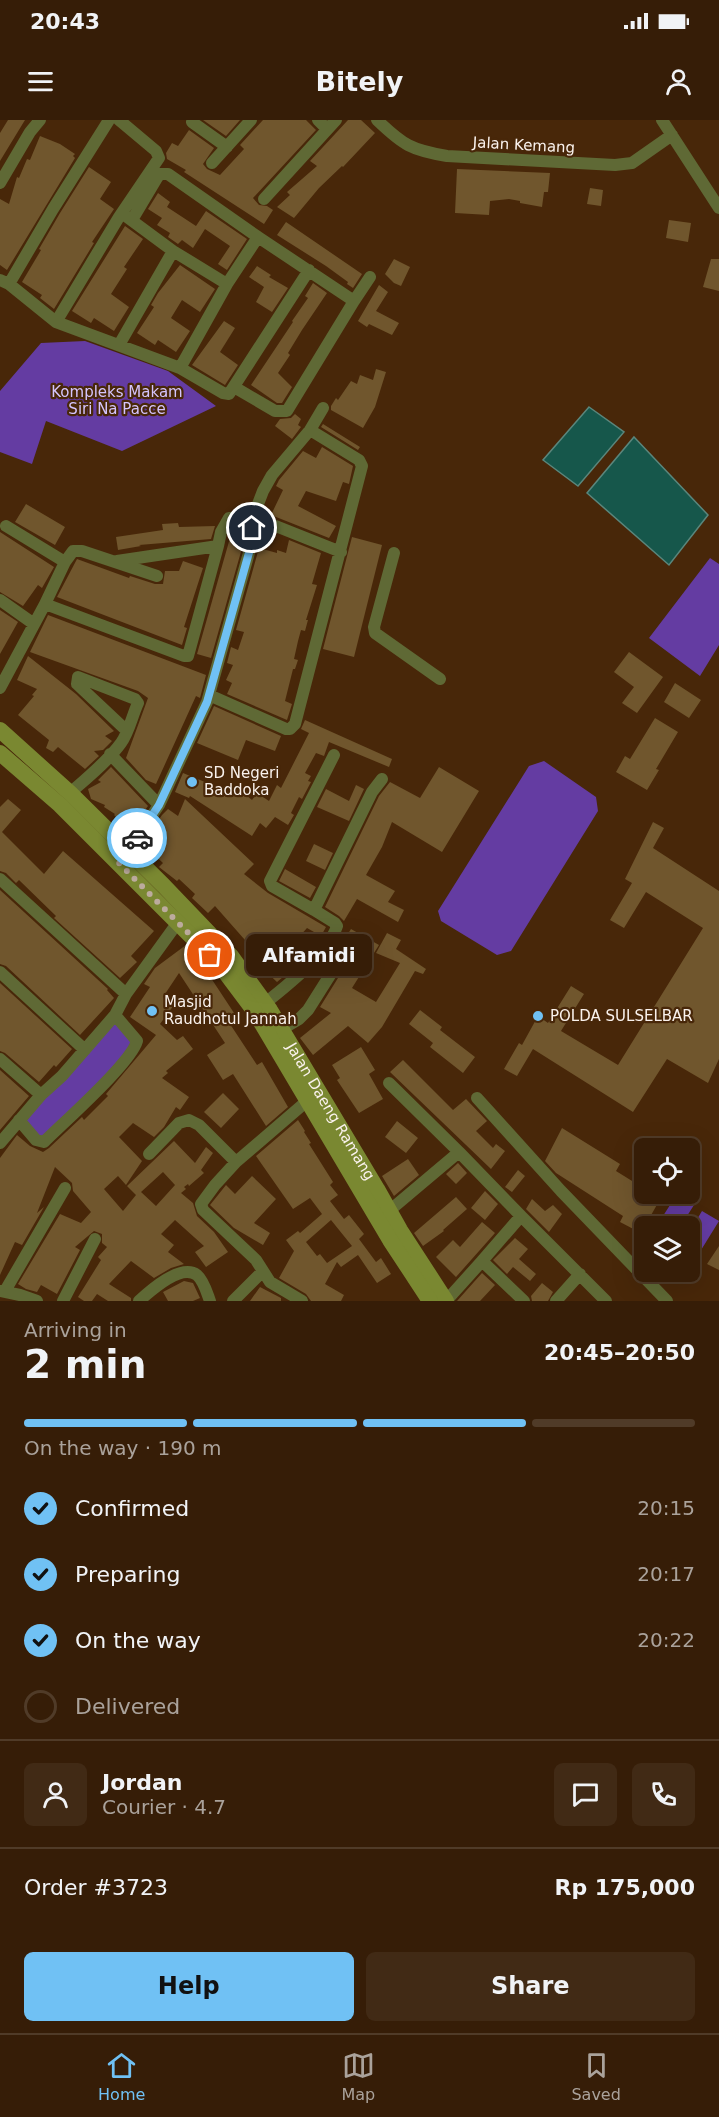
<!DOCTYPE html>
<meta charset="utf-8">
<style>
body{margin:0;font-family:"DejaVu Sans",sans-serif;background:#412a15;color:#f1f3f6;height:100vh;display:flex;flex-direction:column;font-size:22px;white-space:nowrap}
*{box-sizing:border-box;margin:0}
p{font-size:20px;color:#aaa29b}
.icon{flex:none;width:33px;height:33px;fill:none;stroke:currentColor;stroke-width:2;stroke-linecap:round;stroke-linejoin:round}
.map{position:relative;height:1181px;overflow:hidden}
.panel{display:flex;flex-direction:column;background:#361d07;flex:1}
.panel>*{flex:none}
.tools{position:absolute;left:634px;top:1018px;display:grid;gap:12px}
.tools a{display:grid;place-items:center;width:66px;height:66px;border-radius:9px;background:#361d07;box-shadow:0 6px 24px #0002,0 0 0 2px #503b28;font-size:30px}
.pin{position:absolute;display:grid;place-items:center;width:51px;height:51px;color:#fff;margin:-26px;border:3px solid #fff;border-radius:50%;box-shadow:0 2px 6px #0007}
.courier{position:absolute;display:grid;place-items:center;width:60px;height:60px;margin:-30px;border:4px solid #70c1f4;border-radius:50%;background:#fff;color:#222;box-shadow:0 2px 8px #0007}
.bubble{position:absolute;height:42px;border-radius:9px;background:#361d07;box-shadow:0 6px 24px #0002,0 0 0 2px #503b28;font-size:20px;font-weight:600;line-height:42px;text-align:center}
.headline em{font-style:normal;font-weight:600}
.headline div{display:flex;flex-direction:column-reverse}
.headline{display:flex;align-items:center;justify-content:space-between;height:102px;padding:0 24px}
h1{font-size:39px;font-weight:600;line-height:45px}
.bar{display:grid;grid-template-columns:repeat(4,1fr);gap:9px 6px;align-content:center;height:72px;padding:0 24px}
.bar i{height:8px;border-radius:4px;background:#503b28}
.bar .current{background:#70c1f4}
.bar p{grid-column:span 4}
.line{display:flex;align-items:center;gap:15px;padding:0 24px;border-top:2px solid #503b28}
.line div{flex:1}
.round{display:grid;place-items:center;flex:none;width:63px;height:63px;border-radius:9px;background:#412a15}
ol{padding:0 24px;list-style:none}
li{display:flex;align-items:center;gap:18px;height:66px}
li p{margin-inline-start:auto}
li .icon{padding:6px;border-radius:50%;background:#70c1f4;color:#111;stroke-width:4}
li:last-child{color:#aaa29b}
li i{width:33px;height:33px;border:3px solid #503b28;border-radius:50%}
.cta{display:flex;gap:12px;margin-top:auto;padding:12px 24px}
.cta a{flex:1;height:69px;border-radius:9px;background:#70c1f4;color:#111;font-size:24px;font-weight:600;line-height:69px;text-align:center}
.cta a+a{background:#412a15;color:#f1f3f6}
.status{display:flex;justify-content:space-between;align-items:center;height:42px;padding:0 30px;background:#361d07;direction:ltr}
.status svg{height:16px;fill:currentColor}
header{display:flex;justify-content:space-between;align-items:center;height:78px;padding:0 24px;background:#361d07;font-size:27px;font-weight:600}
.menu{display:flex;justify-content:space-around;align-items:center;height:84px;border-top:2px solid #503b28;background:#361d07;font-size:16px;color:#aaa29b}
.menu a{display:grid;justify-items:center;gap:3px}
.menu .current{color:#70c1f4}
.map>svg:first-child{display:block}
.green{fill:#643ca2}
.water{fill:#16574b;stroke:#5a867c;stroke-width:1.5}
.building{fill:#70562d;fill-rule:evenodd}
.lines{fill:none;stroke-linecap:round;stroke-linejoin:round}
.street{stroke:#5f6935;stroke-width:12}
.secondary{stroke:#7a8831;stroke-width:16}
.done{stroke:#bcab9d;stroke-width:6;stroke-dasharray:0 10.8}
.route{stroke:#70c1f4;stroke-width:8}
.poi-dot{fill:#70c1f4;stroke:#482709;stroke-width:2}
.labels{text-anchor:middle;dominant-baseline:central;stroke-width:4.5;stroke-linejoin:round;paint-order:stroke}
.street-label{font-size:15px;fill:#faf2ed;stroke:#482709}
.park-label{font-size:15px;fill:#d5c5fd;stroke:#482709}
.poi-label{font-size:15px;fill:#faf2ed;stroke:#482709;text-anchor:start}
</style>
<div class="status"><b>20:43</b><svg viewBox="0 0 49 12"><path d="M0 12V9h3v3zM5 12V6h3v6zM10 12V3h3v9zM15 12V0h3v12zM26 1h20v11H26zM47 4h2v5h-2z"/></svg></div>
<header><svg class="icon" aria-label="menu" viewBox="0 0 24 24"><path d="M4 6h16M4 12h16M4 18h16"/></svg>Bitely<svg class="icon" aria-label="person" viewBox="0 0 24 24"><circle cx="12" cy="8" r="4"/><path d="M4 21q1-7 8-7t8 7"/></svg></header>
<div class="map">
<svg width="719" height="1181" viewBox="0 0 719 1181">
<rect width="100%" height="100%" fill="#482709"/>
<path class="green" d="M 85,221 L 168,251 L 216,286 L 122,331 L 46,301 L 32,344 L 0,332 L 0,271 L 41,223 Z
M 710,438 L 719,444 L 719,525 L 700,556 L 649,518 Z
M 544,641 L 596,677 L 598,691 L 511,831 L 497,835 L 441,801 L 438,791 L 529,646 Z
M 116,901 L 133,924 L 98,965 L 41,1019 L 22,1000 Z
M 677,1074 L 694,1085 L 680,1107 L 656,1107 Z
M 702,1091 L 719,1101 L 698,1135 L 690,1130 L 690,1111 Z"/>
<path class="water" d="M 589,287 L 624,312 L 578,366 L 543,340 Z
M 634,317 L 708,395 L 669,445 L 587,373 Z"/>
<path class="building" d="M 8,0 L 25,0 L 0,41 L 0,13 Z
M 203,0 L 240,0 L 226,16 Z
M 263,0 L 306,0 L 316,10 L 253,78 L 259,85 L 267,86 L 273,90 L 264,104 L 184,52 L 186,50 L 167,39 L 166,33 L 172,23 L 178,26 L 189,10 L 214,28 L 203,44 L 207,49 L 220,55 L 244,29 L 240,25 Z
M 348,0 L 361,0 L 375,13 L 343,47 L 342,46 L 319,68 L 294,98 L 277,87 L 290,75 L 287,72 L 317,46 L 310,41 Z
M 40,16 L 60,24 L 75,34 L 73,36 L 75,38 L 7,150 L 0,145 L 0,79 L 9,84 L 17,57 L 19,58 L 27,39 L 30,40 Z
M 89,47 L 111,62 L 100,79 L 114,89 L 92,122 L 94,123 L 54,189 L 40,178 L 42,175 L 22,162 L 41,130 L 39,129 L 60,93 Z
M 457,49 L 550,53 L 548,72 L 544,72 L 542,87 L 520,83 L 520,81 L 509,79 L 490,81 L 489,95 L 455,93 Z
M 590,68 L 603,70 L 601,86 L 587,84 Z
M 158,73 L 170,82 L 167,87 L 196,106 L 206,91 L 247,119 L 227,150 L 218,144 L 230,126 L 205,109 L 193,128 L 182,120 L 178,124 L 168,117 L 170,113 L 157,105 L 162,98 L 148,89 Z
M 669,100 L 691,103 L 688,122 L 666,118 Z
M 286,102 L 362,154 L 353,168 L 347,164 L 348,162 L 326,146 L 277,115 Z
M 125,106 L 143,119 L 124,147 L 127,149 L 111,174 L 129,187 L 114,211 L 94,198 L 91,203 L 72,191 Z
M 394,139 L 410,147 L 401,166 L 394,163 L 385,154 Z
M 711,139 L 719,139 L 719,171 L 703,167 Z
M 180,145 L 215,169 L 200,192 L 182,180 L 171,198 L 190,211 L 176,232 L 158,220 L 155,225 L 137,213 L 154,187 L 151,185 L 158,173 Z
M 257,146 L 271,155 L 269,157 L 288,168 L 272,192 L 256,182 L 264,167 L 249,157 Z
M 313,163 L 327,173 L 302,210 L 288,233 L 290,235 L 278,253 L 292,267 L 282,283 L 277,283 L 251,265 L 293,202 L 292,201 L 308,178 L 305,176 Z
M 379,165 L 388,172 L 376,191 L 399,203 L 392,215 L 369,204 L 367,207 L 358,201 Z
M 224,201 L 235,208 L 220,232 L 238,245 L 225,265 L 192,245 Z
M 376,249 L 386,252 L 375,287 L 363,308 L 331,290 L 331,286 L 336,278 L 338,280 L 351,261 L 357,264 L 360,255 L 373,260 Z
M 295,294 L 301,299 L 298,305 L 301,307 L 292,319 L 275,306 L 280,299 L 291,298 Z
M 323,304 L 360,327 L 358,330 L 321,307 Z
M 322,327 L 353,346 L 349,364 L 343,362 L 336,381 L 306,371 L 298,386 L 336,406 L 329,418 L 271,395 L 283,370 L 276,366 L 279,360 L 303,331 L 316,338 Z
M 26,384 L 65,407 L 55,425 L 15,402 Z
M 178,403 L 179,407 L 215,406 L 211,419 L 139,425 L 141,426 L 118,430 L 116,417 L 163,410 L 162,404 Z
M 234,406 L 244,406 L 244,421 L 211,538 L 197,534 L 230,418 L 228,418 L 229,415 Z
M 0,412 L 54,447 L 42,468 L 38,465 L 23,486 L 0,472 Z
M 352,417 L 382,425 L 354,537 L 323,529 Z
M 289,420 L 321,433 L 312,464 L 317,465 L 306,500 L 308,500 L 305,511 L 301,510 L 298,521 L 294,539 L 298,540 L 295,549 L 293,549 L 285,581 L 292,584 L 287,600 L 227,574 L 232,563 L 226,560 L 233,545 L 227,543 L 231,527 L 238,530 L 244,512 L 236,510 L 259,428 L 277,433 L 277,430 L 286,433 Z
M 77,439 L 129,458 L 130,456 L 155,464 L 163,464 L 165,451 L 179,451 L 183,441 L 203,448 L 184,507 L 187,508 L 182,525 L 57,477 Z
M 0,490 L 18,502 L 0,534 Z
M 48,495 L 206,555 L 200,578 L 196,576 L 156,664 L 146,660 L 126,638 L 148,578 L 138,571 L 30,532 Z
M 629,532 L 663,557 L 637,593 L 622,583 L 634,567 L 614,552 Z
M 28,536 L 76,574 L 114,611 L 105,616 L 112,621 L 103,630 L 94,631 L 99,636 L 85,649 L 58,627 L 53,632 L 46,628 L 49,620 L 18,595 L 34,576 L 32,575 L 37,569 L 17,560 Z
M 675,563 L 701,580 L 689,598 L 664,582 Z
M 214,586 L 281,616 L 275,631 L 246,620 L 238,640 L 197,623 Z
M 655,598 L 678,612 L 656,649 L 659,650 L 647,670 L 616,652 L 625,636 L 630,639 Z
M 305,600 L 392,639 L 389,647 L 329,622 L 324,636 L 316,633 L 305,653 L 311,656 L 308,661 L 311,662 L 302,679 L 299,677 L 291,693 L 294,695 L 288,705 L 275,697 L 266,708 L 260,703 L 252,716 L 190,676 L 189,678 L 175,672 L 183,653 L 239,676 L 242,672 L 252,680 L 257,673 L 269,681 L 277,665 L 281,668 L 309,613 L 301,609 Z
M 111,647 L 148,686 L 135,703 L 127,696 L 122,702 L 114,695 L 115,694 L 104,687 L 105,685 L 91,679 L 88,669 L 101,662 L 98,660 Z
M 439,647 L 479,671 L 442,732 L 392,702 L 382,727 L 366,755 L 395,771 L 388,782 L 404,790 L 398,802 L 357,779 L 344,801 L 339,796 L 325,787 L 379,676 L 390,662 L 420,678 Z
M 356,665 L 364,669 L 349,701 L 317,687 L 326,669 L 349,681 Z
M 8,679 L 21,690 L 2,712 L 44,754 L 63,731 L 154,811 L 131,836 L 137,842 L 120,858 L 54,798 L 56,796 L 19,760 L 16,763 L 6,753 L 0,751 L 0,687 Z
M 185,679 L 254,744 L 244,754 L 268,773 L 326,807 L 321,816 L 307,808 L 288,829 L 301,842 L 277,862 L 261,847 L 277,831 L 262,820 L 252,828 L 215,786 L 208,793 L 192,778 L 195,774 L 179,759 L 177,761 L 159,747 L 163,743 L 145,726 L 159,712 L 153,708 L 162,695 L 168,689 L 178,696 Z
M 653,702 L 664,708 L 653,728 L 719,771 L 719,939 L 708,963 L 667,939 L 633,992 L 533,929 L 517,956 L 504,949 L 519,923 L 522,925 L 538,896 L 548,903 L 571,866 L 584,874 L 561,911 L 618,945 L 703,808 L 646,772 L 624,808 L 610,800 L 632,763 L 625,759 Z
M 314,724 L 333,733 L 325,750 L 306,741 Z
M 285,749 L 316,767 L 310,778 L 279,761 Z
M 0,770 L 108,869 L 107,870 L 114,878 L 80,915 L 6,846 L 0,844 Z
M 351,809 L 379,825 L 352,868 L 376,882 L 400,843 L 376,833 L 387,813 L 401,820 L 396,829 L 426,849 L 423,854 L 415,851 L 382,907 L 368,923 L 348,906 L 313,935 L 300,918 L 331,893 L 320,887 L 351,837 L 351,829 L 348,826 L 341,825 Z
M 186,825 L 212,853 L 209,855 L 238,899 L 230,904 L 257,945 L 262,942 L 288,987 L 266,1006 L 233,954 L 223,960 L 207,935 L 225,923 L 179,853 L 163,877 L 174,885 L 160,904 L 177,920 L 183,916 L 193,929 L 166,951 L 168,953 L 162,958 L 189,977 L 180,990 L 176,987 L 164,1007 L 154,1017 L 133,1003 L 119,1017 L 142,1041 L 126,1065 L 118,1056 L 104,1069 L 123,1091 L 136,1075 L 127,1066 L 174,1021 L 195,1043 L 206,1027 L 213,1033 L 201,1050 L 204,1053 L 189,1066 L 188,1064 L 184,1067 L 186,1069 L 181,1073 L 193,1083 L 197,1096 L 214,1112 L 228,1132 L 206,1147 L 195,1132 L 204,1126 L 175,1100 L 161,1114 L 174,1125 L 168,1132 L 184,1144 L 171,1148 L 154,1158 L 131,1141 L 109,1164 L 131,1178 L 131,1181 L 108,1181 L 97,1174 L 92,1181 L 84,1181 L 78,1177 L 101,1140 L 98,1137 L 107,1127 L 102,1123 L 102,1114 L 94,1111 L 75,1127 L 80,1130 L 57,1174 L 41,1165 L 37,1172 L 26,1169 L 18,1164 L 60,1094 L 81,1103 L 91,1092 L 73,1071 L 72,1063 L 55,1047 L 37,1093 L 44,1087 L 22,1125 L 15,1122 L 0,1155 L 0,1038 L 17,1015 L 30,1026 L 43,1032 L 49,1028 L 82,997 L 84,1000 L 108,976 L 106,974 L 156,915 L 130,897 L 150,867 L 144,864 L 155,848 ZM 163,1052 L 175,1065 L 156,1086 L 141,1072 Z
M 0,863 L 72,929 L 56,947 L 54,945 L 39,962 L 5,933 L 0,931 Z
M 420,890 L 442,907 L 440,910 L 475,937 L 463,953 L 430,927 L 433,923 L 409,904 Z
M 361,927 L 375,950 L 369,954 L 383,979 L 359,993 L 337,960 L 340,958 L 332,945 Z
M 403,940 L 453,990 L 466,979 L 487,1001 L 476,1011 L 493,1028 L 496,1024 L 505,1031 L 491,1049 L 390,952 Z
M 0,950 L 29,976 L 0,1010 Z
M 223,973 L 239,989 L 221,1008 L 204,992 Z
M 298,1000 L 305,1011 L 304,1012 L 311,1023 L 309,1024 L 333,1062 L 330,1065 L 338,1075 L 330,1081 L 344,1099 L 349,1095 L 364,1114 L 359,1119 L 376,1142 L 381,1138 L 391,1154 L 377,1163 L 358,1135 L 341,1147 L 337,1142 L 325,1164 L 344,1175 L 341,1181 L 311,1181 L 306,1174 L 279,1158 L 294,1131 L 286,1120 L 298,1111 L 300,1113 L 322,1094 L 310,1078 L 293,1089 L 256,1036 ZM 331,1100 L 352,1126 L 327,1143 L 320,1134 L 317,1136 L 306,1122 Z
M 397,1001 L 418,1018 L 406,1033 L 385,1017 Z
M 562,1008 L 620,1044 L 616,1051 L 645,1069 L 645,1074 L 663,1074 L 641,1113 L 620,1102 L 623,1096 L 556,1053 L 545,1041 Z
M 408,1039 L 419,1055 L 394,1076 L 382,1056 Z
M 458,1043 L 467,1053 L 456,1064 L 446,1054 Z
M 518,1050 L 525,1056 L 512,1072 L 505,1067 Z
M 252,1056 L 276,1079 L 254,1103 L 270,1113 L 263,1125 L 234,1108 L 210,1085 L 226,1065 L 235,1074 Z
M 485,1071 L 498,1084 L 485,1100 L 471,1088 Z
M 456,1077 L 467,1089 L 443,1110 L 444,1111 L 423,1126 L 414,1113 Z
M 532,1079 L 545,1091 L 553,1085 L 562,1094 L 549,1112 L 526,1089 Z
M 482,1102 L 495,1113 L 456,1157 L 436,1137 L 453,1120 L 460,1127 Z
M 515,1118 L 528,1129 L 519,1139 L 536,1154 L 530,1161 L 513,1147 L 507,1154 L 493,1140 Z
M 719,1126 L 719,1150 L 707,1144 Z
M 482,1153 L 495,1165 L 480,1181 L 457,1181 Z
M 184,1161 L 193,1163 L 200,1178 L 193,1181 L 168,1181 L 163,1172 Z
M 542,1163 L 553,1172 L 548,1181 L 532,1181 L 531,1176 Z
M 260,1167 L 281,1178 L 281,1181 L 250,1181 Z"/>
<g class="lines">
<path class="street" d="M 318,0 L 327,9
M 377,0 C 403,25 411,30 447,36 L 615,45 L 632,43 L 672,15
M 662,0 L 719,88
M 192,2 L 227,27
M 212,43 L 251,0
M 0,63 L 30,12 L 40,0
M 264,79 L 336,0
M 258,117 L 354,181 L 370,157
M 173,131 L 227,164
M 0,160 L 9,164 L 56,202 L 180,248 L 227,164 L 258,117 L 168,54 L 160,54 L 157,58 L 132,100
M 9,164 L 53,89 L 109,0
M 56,202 L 119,97 L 159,38 L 156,31 L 119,0
M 119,225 L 173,131 L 127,97
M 180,248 L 223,273 L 229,274 L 309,150
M 234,267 L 275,291 L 287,291 L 354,181
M 6,406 L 65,442
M 218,426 L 221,412 L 229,398 L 253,397 L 341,432
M 394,433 L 374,507 L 375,513 L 440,559
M 0,480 L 34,504
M 45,484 L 184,536 L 188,536 L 218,426 L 117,441
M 0,568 L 45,484 L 65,442 L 73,431 L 82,431 L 157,456
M 209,575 L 286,609 L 290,609 L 295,604 L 362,346 L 359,340 L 310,310
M 110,634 L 159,685
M 70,673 C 87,658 108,641 121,623 C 129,612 132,596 138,583 L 135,579 L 78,557 L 77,564 L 127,611
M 125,735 L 159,685 L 207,582 L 252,422 L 253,397 L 263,371 L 272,355 L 310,310 L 323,288
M 0,759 L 126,874
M 314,790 L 272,766 L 270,761 L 334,635
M 0,852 L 85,930
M 260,887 C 283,869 328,834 337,806 L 335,803 L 314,790 L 372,672 L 382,659
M 282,909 L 299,899 L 308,890 L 344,833
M 0,939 L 41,975
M 389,963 L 459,1032
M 477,978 L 561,1071 L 667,1181
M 19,1000 L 36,1020 L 44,1022 C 64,1002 131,943 137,921 L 115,895
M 0,1023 L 41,975 L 62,956 L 115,895 L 126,874 L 181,798
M 149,1034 L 179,1003 L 189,1000 L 199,1005 L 236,1042
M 389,1091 L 459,1032 L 521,1096 L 482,1141
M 521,1096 L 606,1181
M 0,1171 L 20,1175 L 37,1181
M 5,1171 L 65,1068
M 63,1181 L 95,1119
M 139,1181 C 150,1171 181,1143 197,1155 C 204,1161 207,1173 210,1181
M 233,1181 L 263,1151
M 302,1181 L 270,1162 L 256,1140 L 203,1090 L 201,1084 L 215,1065 L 236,1042 L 314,975
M 446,1181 L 482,1141 L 524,1181
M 556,1181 L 580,1154"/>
<g class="secondary">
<path id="s1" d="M 0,610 L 70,673 L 164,766 L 231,836 L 270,890 L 377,1069 L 400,1110 L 446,1181"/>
<path d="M 0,633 L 60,685 L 219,844 L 255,892 L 390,1120 L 430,1181"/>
</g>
</g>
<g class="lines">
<path class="done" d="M 137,718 L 118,742 L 210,835"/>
<path class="route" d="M 137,718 L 159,685 L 207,582 L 252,422 L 252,408"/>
</g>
<g class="poi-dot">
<circle cx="192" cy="662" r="6"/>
<circle cx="152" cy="891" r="6"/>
<circle cx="538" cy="896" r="6"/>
</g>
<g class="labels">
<g class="street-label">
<text transform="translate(524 25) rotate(3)">Jalan Kemang</text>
<text stroke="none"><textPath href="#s1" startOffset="508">Jalan Daeng Ramang</textPath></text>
</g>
<g class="park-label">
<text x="117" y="272">Kompleks Makam<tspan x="117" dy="17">Siri Na Pacce</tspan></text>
</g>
<g class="poi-label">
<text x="204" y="653">SD Negeri<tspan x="204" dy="17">Baddoka</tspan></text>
<text x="164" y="882">Masjid<tspan x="164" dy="17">Raudhotul Jannah</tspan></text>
<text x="550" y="896">POLDA SULSELBAR</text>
</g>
</g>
</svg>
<div class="tools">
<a><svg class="icon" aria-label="locate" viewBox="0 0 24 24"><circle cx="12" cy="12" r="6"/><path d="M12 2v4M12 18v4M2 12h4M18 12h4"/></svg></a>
<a><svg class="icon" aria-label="layers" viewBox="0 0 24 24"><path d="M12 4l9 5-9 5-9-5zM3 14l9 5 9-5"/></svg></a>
</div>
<div class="pin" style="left:210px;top:835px;background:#ea580c"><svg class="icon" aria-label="bag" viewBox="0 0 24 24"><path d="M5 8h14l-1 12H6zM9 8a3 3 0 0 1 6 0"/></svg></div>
<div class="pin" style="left:252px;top:408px;background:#1f2937"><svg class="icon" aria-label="home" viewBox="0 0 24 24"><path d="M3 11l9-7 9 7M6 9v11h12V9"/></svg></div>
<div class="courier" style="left:137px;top:718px"><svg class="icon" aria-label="car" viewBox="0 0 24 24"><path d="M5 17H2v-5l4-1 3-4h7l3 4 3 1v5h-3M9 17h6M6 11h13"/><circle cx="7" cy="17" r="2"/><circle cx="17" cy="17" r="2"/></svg></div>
<div class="bubble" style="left:246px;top:814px;width:126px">Alfamidi</div>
</div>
<section class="panel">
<div class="headline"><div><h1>2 min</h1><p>Arriving in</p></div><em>20:45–20:50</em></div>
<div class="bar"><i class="current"></i><i class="current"></i><i class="current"></i><i></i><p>On the way · 190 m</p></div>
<ol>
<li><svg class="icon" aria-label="check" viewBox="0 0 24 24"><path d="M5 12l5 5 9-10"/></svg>Confirmed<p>20:15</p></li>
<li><svg class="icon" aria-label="check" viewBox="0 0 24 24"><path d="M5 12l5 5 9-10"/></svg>Preparing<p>20:17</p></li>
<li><svg class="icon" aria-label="check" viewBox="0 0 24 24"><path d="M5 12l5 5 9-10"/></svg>On the way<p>20:22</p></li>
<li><i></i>Delivered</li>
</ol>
<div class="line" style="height:108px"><a class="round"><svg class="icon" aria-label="person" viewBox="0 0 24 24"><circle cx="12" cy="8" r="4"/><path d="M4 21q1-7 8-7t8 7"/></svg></a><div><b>Jordan</b><p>Courier · 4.7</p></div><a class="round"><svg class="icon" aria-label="chat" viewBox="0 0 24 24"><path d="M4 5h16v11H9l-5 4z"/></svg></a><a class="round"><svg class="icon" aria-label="phone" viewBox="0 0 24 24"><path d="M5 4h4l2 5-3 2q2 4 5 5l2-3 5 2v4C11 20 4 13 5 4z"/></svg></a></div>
<div class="line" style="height:78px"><div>Order #3723</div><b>Rp 175,000</b></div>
<div class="cta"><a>Help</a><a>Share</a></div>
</section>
<nav class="menu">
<a class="current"><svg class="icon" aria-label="home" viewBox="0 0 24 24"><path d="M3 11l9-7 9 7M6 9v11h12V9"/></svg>Home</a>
<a><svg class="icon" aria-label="map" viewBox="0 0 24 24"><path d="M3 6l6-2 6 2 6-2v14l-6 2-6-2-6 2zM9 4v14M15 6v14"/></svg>Map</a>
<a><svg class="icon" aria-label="saved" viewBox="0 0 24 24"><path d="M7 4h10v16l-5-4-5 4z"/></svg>Saved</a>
</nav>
